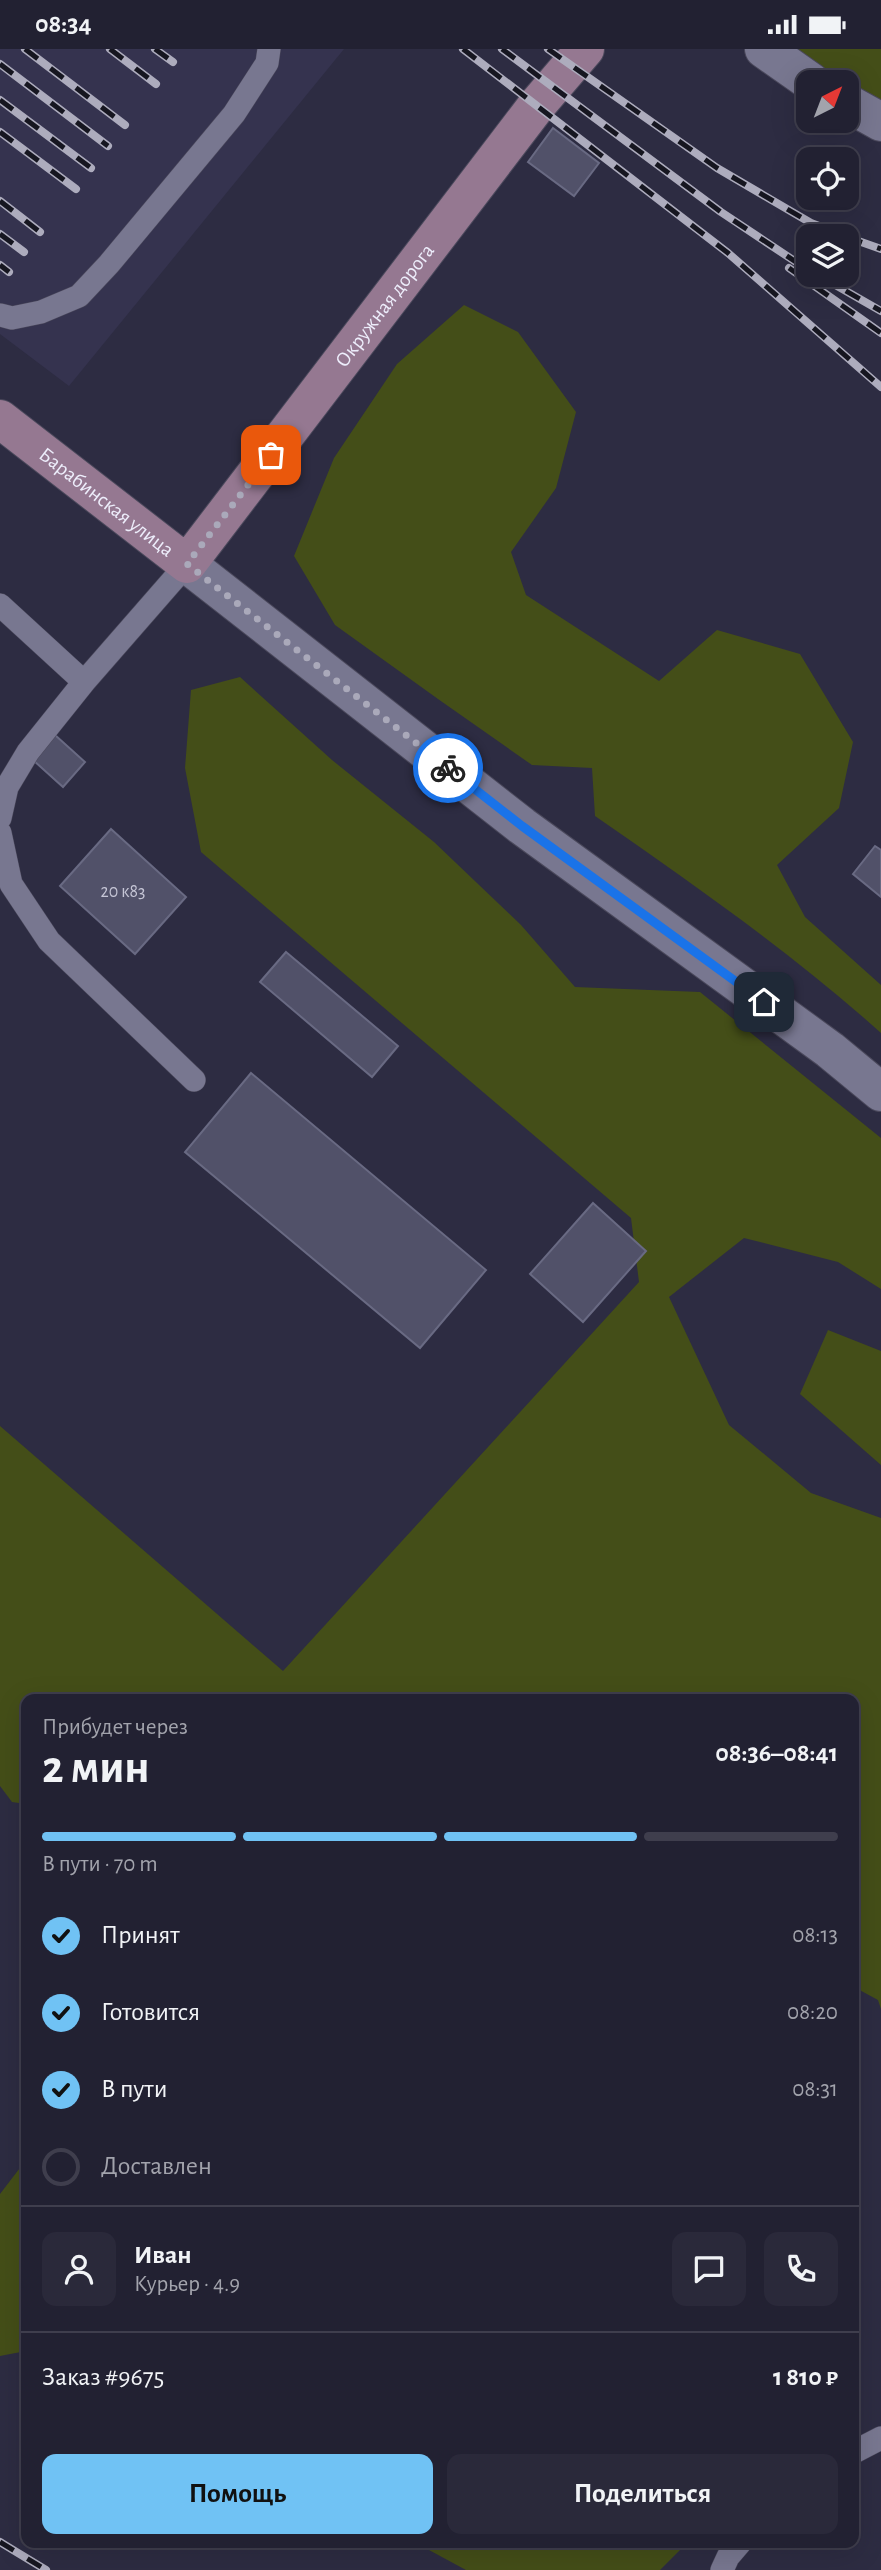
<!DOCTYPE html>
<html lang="ru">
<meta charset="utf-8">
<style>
body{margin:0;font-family:"Alegreya Sans",sans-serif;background:#2a293a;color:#f1f3f6;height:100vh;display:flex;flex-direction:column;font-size:26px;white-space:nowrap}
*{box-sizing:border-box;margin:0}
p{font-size:23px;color:#a2a3ac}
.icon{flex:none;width:38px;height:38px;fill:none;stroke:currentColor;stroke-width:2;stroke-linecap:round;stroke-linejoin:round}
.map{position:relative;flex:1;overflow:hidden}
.panel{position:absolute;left:21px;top:1645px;width:838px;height:854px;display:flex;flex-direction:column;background:#222132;border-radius:14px;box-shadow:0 7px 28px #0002,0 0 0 2px #3f3e4d}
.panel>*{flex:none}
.needle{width:46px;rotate:42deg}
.fabs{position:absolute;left:796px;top:21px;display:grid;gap:14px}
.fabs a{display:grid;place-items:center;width:63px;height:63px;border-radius:14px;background:#222132;box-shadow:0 7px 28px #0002,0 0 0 2px #3f3e4d;font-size:35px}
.pin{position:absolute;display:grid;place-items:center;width:60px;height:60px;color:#fff;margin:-30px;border-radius:14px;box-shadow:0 4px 10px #0006}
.courier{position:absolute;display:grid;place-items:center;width:70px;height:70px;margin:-35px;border:5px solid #1a73e8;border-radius:50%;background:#fff;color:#222;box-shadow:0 2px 9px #0007}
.head em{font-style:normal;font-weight:700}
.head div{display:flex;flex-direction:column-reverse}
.head{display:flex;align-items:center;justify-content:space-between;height:119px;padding:0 21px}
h1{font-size:46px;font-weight:700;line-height:52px}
.bar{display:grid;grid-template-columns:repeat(4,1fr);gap:10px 7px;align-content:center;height:84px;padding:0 21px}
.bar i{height:9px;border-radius:5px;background:#3f3e4d}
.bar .current{background:#70c2f4}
.bar p{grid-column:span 4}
.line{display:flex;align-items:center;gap:18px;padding:0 21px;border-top:2px solid #3f3e4d}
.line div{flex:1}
.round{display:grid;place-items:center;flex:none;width:74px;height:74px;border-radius:14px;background:#2a293a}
ol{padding:0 21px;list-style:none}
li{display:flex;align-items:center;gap:21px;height:77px}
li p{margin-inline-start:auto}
li .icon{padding:7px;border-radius:50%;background:#70c2f4;color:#111;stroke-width:4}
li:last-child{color:#a2a3ac}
li i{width:38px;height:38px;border:4px solid #3f3e4d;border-radius:50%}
.cta{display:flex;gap:14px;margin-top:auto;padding:14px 21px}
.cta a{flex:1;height:80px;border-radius:14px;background:#70c2f4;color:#111;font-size:28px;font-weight:700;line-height:80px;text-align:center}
.cta a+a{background:#2a293a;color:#f1f3f6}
.status{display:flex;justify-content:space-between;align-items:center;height:49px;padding:0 35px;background:#222132;direction:ltr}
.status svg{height:19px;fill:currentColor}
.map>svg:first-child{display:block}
.built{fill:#35334f}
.green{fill:#444e18}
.building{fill:#515169;stroke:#696a83;stroke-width:2}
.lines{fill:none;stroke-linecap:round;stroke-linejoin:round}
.service-casing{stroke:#4a485b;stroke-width:24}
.minor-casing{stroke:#4a485b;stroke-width:40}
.tertiary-casing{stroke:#4a485b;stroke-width:40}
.secondary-casing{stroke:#4a485b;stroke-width:40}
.service{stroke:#787790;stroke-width:23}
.minor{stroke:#787790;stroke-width:38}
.tertiary{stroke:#787790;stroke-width:38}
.secondary{stroke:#957891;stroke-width:38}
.rail-casing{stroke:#adacbd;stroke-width:8}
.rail{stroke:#161620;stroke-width:5;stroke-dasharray:16;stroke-linecap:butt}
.done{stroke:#aaa9ba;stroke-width:7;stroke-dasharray:0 12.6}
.route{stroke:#1a73e8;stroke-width:9}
.labels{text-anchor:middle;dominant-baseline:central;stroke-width:5;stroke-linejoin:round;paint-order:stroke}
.number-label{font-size:18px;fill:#c6c6d6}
.street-label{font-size:21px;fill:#ededfb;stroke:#161620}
</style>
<div class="status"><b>08:34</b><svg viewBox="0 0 49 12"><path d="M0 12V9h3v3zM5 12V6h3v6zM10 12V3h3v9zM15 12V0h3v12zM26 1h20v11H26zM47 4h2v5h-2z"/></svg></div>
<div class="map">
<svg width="881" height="2521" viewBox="0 0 881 2521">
<rect width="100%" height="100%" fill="#2d2c42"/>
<path class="built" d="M 0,0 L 344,0 L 69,337 L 0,285 Z"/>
<path class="green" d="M 788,0 L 881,0 L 881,59 L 847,40 L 847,33 L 835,33 Z
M 464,256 L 518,283 L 576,363 L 556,439 L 511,503 L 526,546 L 659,632 L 717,581 L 800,605 L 853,693 L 839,759 L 777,816 L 805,868 L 881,936 L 881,984 C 792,904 693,835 595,767 L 592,719 L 532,716 L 438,650 L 335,576 L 294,507 L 334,409 L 397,315 Z
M 240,628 L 332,711 L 434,793 L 521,876 L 575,938 L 700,943 L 881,1089 L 881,1240 L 838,1213 L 744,1189 L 669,1248 L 729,1376 L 811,1444 L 881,1469 L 881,1960 L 878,1951 L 854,1938 L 854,1650 L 26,1650 L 26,1755 L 12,1753 L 0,1737 L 0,1377 L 283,1622 L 639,1233 L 631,1169 L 201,803 L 185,719 L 191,641 Z
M 828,1281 L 881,1302 L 881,1416 L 800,1345 Z
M 26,2111 L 26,2302 L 0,2307 L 0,2145 Z
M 416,2494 L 687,2494 L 660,2521 L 466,2521 Z"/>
<path class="building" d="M 553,79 L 599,114 L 574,147 L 528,113 Z
M 55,686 L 85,713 L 63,738 L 33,711 Z
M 111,780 L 186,848 L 135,905 L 60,837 Z
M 875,797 L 881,801 L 881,848 L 853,825 Z
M 286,903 L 398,997 L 372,1028 L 260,933 Z
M 251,1024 L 486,1221 L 420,1299 L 185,1103 Z
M 593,1154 L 646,1202 L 583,1273 L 530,1225 Z"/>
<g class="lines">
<g class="service-casing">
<path id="service" d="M 0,266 L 12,269 L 41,263 L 79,247 L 109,215 L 234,65 L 267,14 L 269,0
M 0,556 L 84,633
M 0,769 L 7,738 L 28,703 L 84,633 L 187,515
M 0,784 L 11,835 L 49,892 L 194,1031
M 854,2403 L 881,2389
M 722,2521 L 728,2508 L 740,2494"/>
</g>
<g class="minor-casing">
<path id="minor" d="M 764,0 L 811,33
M 847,54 L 881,73"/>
</g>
<g class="tertiary-casing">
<path id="tertiary" d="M 187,515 L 522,777 L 830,1001 L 881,1043"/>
</g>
<g class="secondary-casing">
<g id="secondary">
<path id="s1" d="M 0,370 L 187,515 L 537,56 L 585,0"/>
</g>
</g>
<use href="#service" class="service"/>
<use href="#minor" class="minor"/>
<use href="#tertiary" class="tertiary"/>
<use href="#secondary" class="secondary"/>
<g class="rail-casing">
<path id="rail" d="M 25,0 L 125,76
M 110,0 L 156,35
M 155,0 L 173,13
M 463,0 L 728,204 L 881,338
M 502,0 L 721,163 L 808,221
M 548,0 L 717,119 L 811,174 L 846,187
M 0,15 L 108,97
M 0,51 L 91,119
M 0,83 L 76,140
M 0,152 L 40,183
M 0,185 L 24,203
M 847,188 L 881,200
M 0,216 L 9,223
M 789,219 L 881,284
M 818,226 L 881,262
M 0,2493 L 46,2521"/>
</g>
<use href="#rail" class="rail"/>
</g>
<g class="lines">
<path class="done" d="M 271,406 L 187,515 L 448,719"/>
<path class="route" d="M 448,719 L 522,777 L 764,953"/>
</g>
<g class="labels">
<g class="number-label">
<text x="123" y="843">20 к83</text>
</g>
<g class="street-label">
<text stroke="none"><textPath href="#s1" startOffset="562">Окружная дорога</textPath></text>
<text stroke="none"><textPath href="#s1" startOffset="135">Барабинская улица</textPath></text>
</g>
</g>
</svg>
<div class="fabs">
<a><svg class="needle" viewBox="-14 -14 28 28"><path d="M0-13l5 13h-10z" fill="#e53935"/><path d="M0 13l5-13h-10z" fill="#a2a3ac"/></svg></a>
<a><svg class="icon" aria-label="locate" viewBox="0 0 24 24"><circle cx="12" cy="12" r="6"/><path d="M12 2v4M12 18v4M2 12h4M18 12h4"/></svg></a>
<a><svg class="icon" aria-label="layers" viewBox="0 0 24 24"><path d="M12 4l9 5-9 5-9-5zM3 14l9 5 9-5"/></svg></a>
</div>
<div class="pin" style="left:271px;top:406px;background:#ea580c"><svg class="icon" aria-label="bag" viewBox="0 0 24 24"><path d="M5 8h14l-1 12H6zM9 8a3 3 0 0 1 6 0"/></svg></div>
<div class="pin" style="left:764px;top:953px;background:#1f2937"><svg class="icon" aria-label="home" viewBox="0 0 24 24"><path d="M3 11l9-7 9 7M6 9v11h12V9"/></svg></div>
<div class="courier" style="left:448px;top:719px"><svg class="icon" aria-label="bike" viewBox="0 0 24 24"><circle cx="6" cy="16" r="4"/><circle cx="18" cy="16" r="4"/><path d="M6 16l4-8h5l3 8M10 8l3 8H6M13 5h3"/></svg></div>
<section class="panel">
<div class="head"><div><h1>2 мин</h1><p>Прибудет через</p></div><em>08:36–08:41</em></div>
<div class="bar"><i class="current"></i><i class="current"></i><i class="current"></i><i></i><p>В пути · 70 m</p></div>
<ol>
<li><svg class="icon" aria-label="check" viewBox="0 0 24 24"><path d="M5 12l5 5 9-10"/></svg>Принят<p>08:13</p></li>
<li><svg class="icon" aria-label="check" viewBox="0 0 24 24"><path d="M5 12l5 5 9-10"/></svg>Готовится<p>08:20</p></li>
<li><svg class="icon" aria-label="check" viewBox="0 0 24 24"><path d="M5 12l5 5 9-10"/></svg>В пути<p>08:31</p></li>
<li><i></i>Доставлен</li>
</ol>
<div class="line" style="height:126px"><a class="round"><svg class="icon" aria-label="person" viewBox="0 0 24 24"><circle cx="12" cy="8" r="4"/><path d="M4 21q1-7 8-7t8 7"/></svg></a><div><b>Иван</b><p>Курьер · 4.9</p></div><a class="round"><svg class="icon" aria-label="chat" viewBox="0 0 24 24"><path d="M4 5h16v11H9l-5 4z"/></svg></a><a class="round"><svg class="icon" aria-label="phone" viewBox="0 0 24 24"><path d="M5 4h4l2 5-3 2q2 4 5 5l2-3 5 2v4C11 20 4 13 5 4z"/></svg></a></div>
<div class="line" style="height:91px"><div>Заказ #9675</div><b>1 810 ₽</b></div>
<div class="cta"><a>Помощь</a><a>Поделиться</a></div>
</section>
</div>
